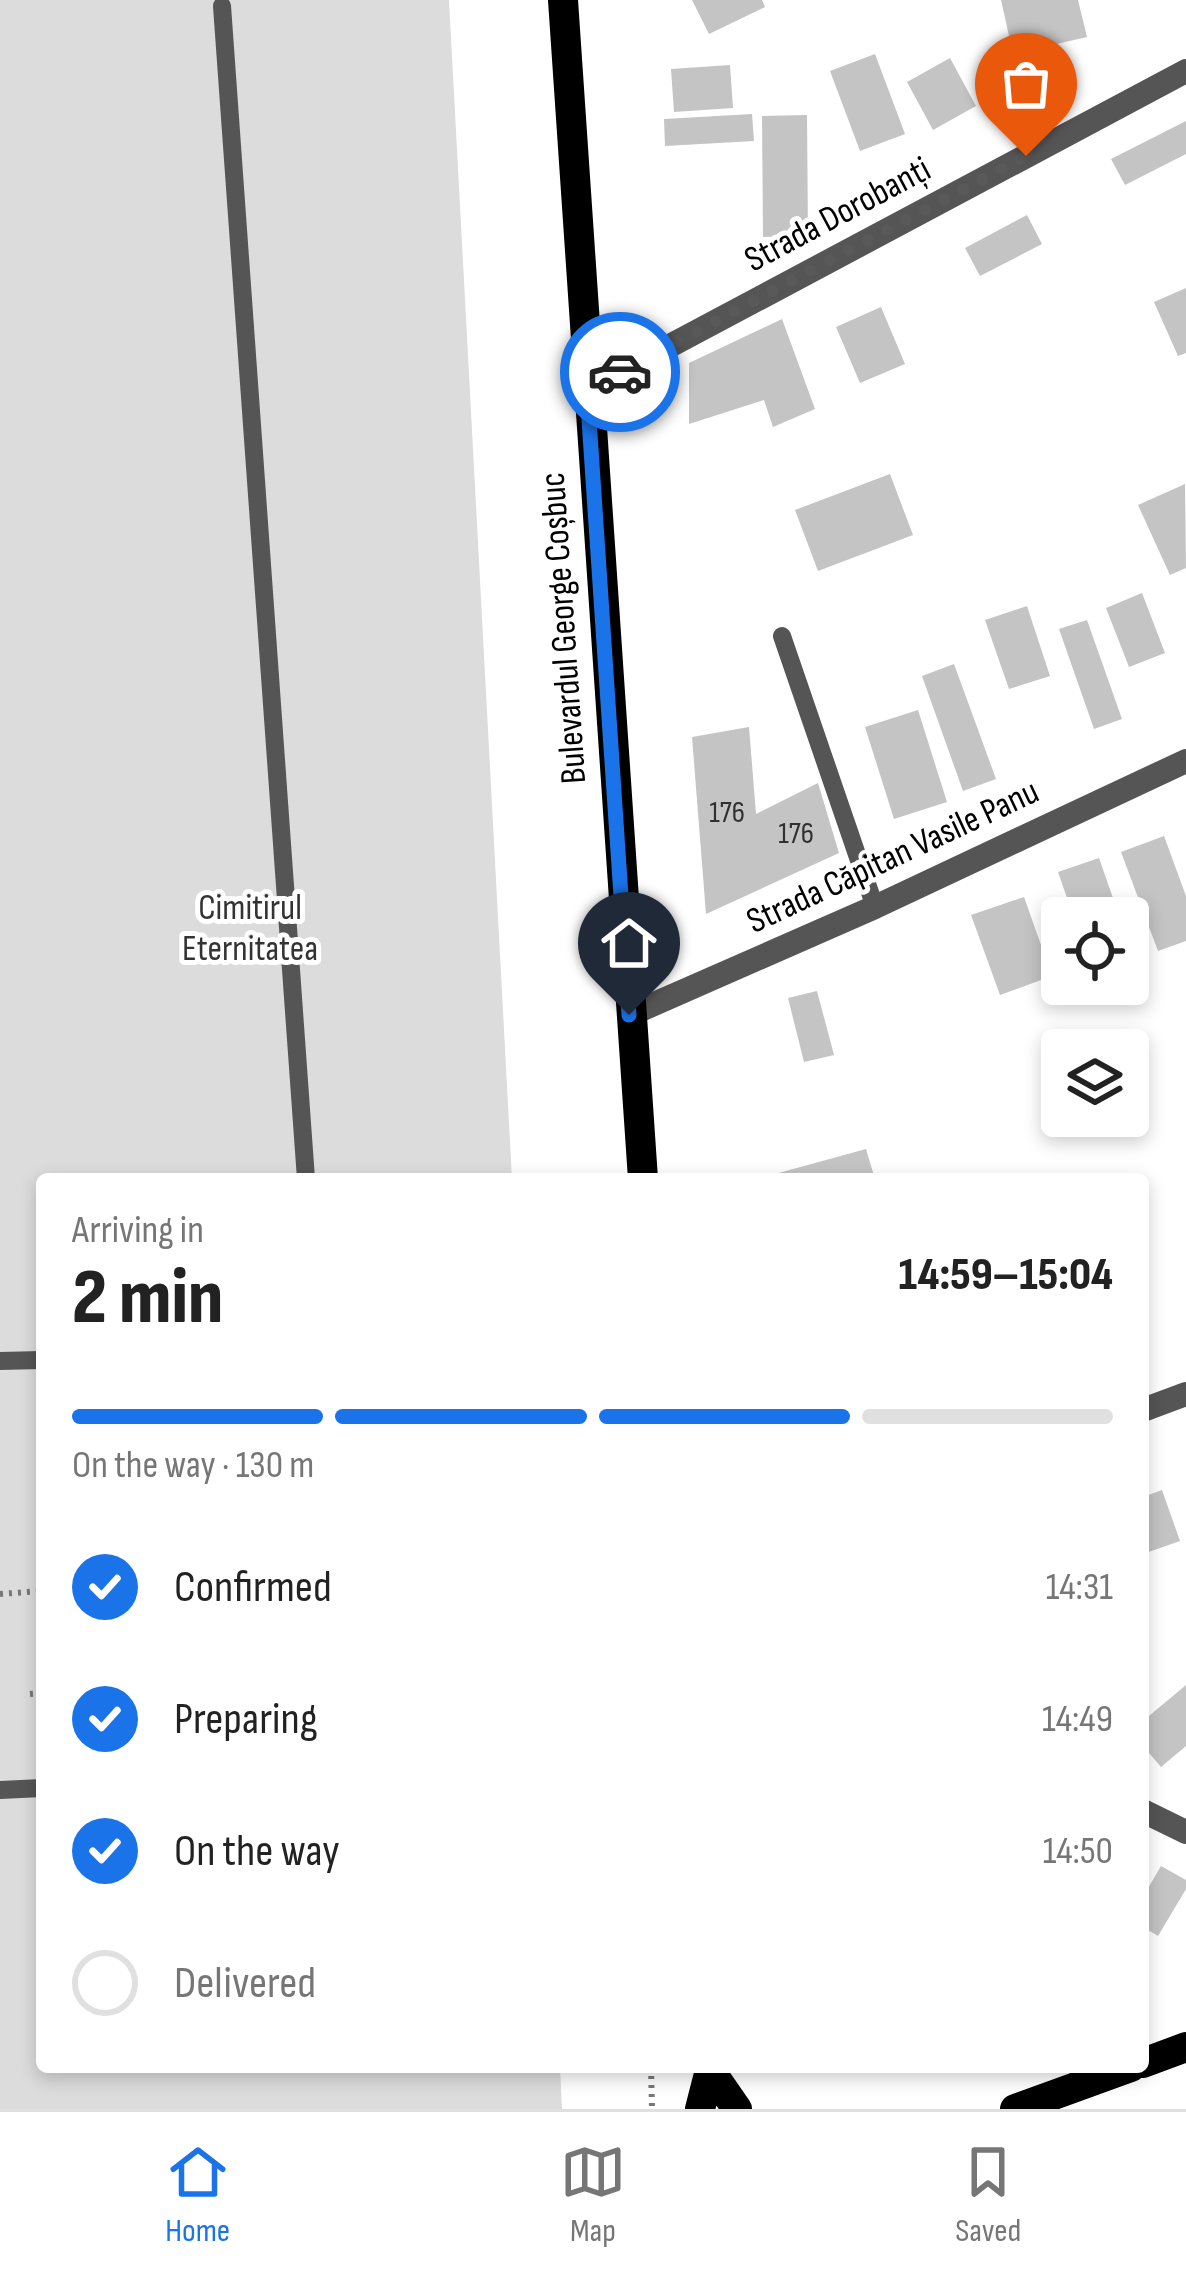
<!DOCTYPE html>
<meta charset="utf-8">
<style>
body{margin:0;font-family:"Sofia Sans Condensed",sans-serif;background:#f6f6f6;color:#222;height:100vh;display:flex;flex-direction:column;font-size:45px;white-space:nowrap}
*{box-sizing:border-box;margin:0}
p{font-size:39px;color:#767676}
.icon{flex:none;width:66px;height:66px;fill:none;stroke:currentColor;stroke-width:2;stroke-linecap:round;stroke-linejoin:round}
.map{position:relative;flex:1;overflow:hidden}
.side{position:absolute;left:36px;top:1173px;width:1113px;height:900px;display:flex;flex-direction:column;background:#fff;border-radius:12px;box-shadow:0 6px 18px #0003}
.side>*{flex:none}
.controls{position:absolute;left:1041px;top:897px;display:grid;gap:24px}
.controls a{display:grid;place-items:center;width:108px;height:108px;border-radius:12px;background:#fff;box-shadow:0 6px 18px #0003;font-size:60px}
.pin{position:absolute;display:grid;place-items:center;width:102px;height:102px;color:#fff;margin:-123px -51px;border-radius:50% 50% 50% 0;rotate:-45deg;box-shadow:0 0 12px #0007}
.pin .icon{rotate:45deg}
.courier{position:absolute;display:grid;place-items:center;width:120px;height:120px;margin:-60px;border:9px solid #1a73e8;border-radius:50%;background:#fff;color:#222;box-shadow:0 3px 15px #0007}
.headline em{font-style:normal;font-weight:800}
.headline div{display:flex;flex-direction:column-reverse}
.headline{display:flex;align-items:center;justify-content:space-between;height:204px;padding:0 36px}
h1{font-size:78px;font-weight:800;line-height:90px}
.bar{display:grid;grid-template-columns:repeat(4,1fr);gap:18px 12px;align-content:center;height:144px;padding:0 36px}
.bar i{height:15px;border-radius:9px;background:#e0e0e0}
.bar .selected{background:#1a73e8}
.bar p{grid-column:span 4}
ol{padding:0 36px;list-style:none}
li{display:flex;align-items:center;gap:36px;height:132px}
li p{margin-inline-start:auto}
li .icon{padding:12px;border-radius:50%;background:#1a73e8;color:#fff;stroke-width:4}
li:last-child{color:#767676}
li i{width:66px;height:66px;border:6px solid #e0e0e0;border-radius:50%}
.dock{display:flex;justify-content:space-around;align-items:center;height:168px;border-top:3px solid #e0e0e0;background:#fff;font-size:33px;color:#767676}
.dock a{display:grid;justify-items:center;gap:6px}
.dock .selected{color:#1a73e8}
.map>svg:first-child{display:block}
.green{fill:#dcdcdc}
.building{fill:#c4c4c4}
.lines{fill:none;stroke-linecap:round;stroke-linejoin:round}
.path{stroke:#777;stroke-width:6;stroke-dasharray:3 6;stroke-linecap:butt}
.lane{stroke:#555;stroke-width:18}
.street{stroke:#555;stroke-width:24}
.primary{stroke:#000;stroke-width:30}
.tram{stroke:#000;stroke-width:3}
.done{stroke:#595959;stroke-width:12;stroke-dasharray:0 21.6}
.route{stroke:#1a73e8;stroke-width:15}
.labels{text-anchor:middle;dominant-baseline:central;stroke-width:10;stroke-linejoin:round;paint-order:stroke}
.number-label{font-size:30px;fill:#313131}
.street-label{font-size:36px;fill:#000;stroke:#fff}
.park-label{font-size:36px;fill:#333;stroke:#fff}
</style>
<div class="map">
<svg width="1186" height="2109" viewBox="0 0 1186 2109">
<rect width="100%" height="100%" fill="#fff"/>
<path class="green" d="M 0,0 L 449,0 L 512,1179 L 42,1179 L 42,2067 L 560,2067 L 562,2109 L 0,2109 Z"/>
<path class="building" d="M 692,0 L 762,0 L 765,7 L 709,34 Z
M 1001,0 L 1078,0 L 1087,37 L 1013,54 Z
M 875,54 L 905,134 L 860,151 L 830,71 Z
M 950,58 L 976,106 L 933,130 L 907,82 Z
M 730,65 L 733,108 L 674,112 L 671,69 Z
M 752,114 L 754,141 L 665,146 L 664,119 Z
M 807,115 L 808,236 L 763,237 L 762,116 Z
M 1186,121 L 1186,154 L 1125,185 L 1111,159 Z
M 1027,215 L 1042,244 L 980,276 L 965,248 Z
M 1186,288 L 1186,353 L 1178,356 L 1154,302 Z
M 881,307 L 905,364 L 860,383 L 836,327 Z
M 782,319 L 815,409 L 773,427 L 764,400 L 689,424 L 689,363 Z
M 890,474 L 913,535 L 818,571 L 795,510 Z
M 1185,484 L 1186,568 L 1170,575 L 1138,505 Z
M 1142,593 L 1165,653 L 1129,667 L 1106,608 Z
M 1027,606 L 1050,676 L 1009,689 L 985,620 Z
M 1087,620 L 1122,719 L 1094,729 L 1059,629 Z
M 954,664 L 996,779 L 963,791 L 922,676 Z
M 918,710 L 947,802 L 894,819 L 865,727 Z
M 749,727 L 756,814 L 818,783 L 839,853 L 706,914 L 692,737 Z
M 1164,836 L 1186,896 L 1186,941 L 1158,951 L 1121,852 Z
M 1099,858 L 1120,918 L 1074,918 L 1058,872 Z
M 1024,897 L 1052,976 L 1000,995 L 971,915 Z
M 817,991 L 834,1055 L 804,1062 L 788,998 Z
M 866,1149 L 875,1179 L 760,1179 L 760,1178 Z
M 1162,1490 L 1180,1541 L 1143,1554 L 1143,1497 Z
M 1186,1685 L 1186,1746 L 1161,1767 L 1143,1746 L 1143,1721 Z
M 1161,1866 L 1186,1880 L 1186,1889 L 1158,1936 L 1143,1927 L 1143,1897 Z"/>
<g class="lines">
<path class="path" d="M 0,1594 L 42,1591
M 30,1694 L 42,1693
M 651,2067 L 652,2109"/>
<path class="lane" d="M 222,6 L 306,1179
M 782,636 L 875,907
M 0,1361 L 42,1360
M 0,1790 L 42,1788"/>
<path class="street" d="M 587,390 L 1186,71
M 629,1015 L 875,907 L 1186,761
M 1143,1410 L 1186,1394
M 1143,1811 L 1186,1832"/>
<path class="primary" d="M 563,0 L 643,1179
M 1143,2063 L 1186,2047
M 710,2070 L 737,2109
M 700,2109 L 710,2070
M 1015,2109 L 1131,2067"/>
<path class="tram" d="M 1143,2057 L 1186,2042
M 1023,2109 L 1139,2067"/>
</g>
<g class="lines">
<path class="done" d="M 620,372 L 1026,156"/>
<path class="route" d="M 620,372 L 587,390 L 629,1015"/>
</g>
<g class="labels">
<g class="number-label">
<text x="727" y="813">176</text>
<text x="796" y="834">176</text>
</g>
<g class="street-label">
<text transform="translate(838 215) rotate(-28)">Strada Dorobanți</text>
<text transform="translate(564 628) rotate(-94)">Bulevardul George Coșbuc</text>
<text transform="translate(893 857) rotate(-25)">Strada Căpitan Vasile Panu</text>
</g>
<g class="park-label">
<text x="250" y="908">Cimitirul<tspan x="250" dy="41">Eternitatea</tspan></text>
</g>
</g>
</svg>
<div class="controls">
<a><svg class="icon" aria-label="locate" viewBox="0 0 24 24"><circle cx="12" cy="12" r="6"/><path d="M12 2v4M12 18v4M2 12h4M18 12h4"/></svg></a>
<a><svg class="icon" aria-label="layers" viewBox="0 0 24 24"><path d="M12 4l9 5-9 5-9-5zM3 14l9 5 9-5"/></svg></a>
</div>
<div class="pin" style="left:1026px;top:156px;background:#ea580c"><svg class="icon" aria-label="bag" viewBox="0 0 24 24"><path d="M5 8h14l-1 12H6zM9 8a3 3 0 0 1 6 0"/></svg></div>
<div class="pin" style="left:629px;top:1015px;background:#1f2937"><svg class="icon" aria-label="home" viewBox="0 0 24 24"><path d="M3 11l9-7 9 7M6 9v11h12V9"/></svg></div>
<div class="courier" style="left:620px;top:372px"><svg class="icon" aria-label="car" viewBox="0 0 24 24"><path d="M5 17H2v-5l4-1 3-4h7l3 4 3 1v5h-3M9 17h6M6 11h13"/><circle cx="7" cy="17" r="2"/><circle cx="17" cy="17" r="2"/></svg></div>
<section class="side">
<div class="headline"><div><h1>2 min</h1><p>Arriving in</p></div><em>14:59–15:04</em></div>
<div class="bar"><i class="selected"></i><i class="selected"></i><i class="selected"></i><i></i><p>On the way · 130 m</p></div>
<ol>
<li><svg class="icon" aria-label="check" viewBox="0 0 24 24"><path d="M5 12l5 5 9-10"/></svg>Confirmed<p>14:31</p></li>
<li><svg class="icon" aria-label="check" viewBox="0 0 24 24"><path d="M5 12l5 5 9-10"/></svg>Preparing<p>14:49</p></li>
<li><svg class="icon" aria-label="check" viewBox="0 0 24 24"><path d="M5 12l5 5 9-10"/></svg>On the way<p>14:50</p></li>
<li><i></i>Delivered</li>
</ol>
</section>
</div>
<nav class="dock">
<a class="selected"><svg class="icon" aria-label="home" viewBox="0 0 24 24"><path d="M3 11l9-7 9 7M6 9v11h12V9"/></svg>Home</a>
<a><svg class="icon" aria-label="map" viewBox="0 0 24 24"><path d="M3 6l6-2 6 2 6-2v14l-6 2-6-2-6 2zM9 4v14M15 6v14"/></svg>Map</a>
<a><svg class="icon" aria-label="saved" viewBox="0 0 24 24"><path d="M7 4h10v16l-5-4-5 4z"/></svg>Saved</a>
</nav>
